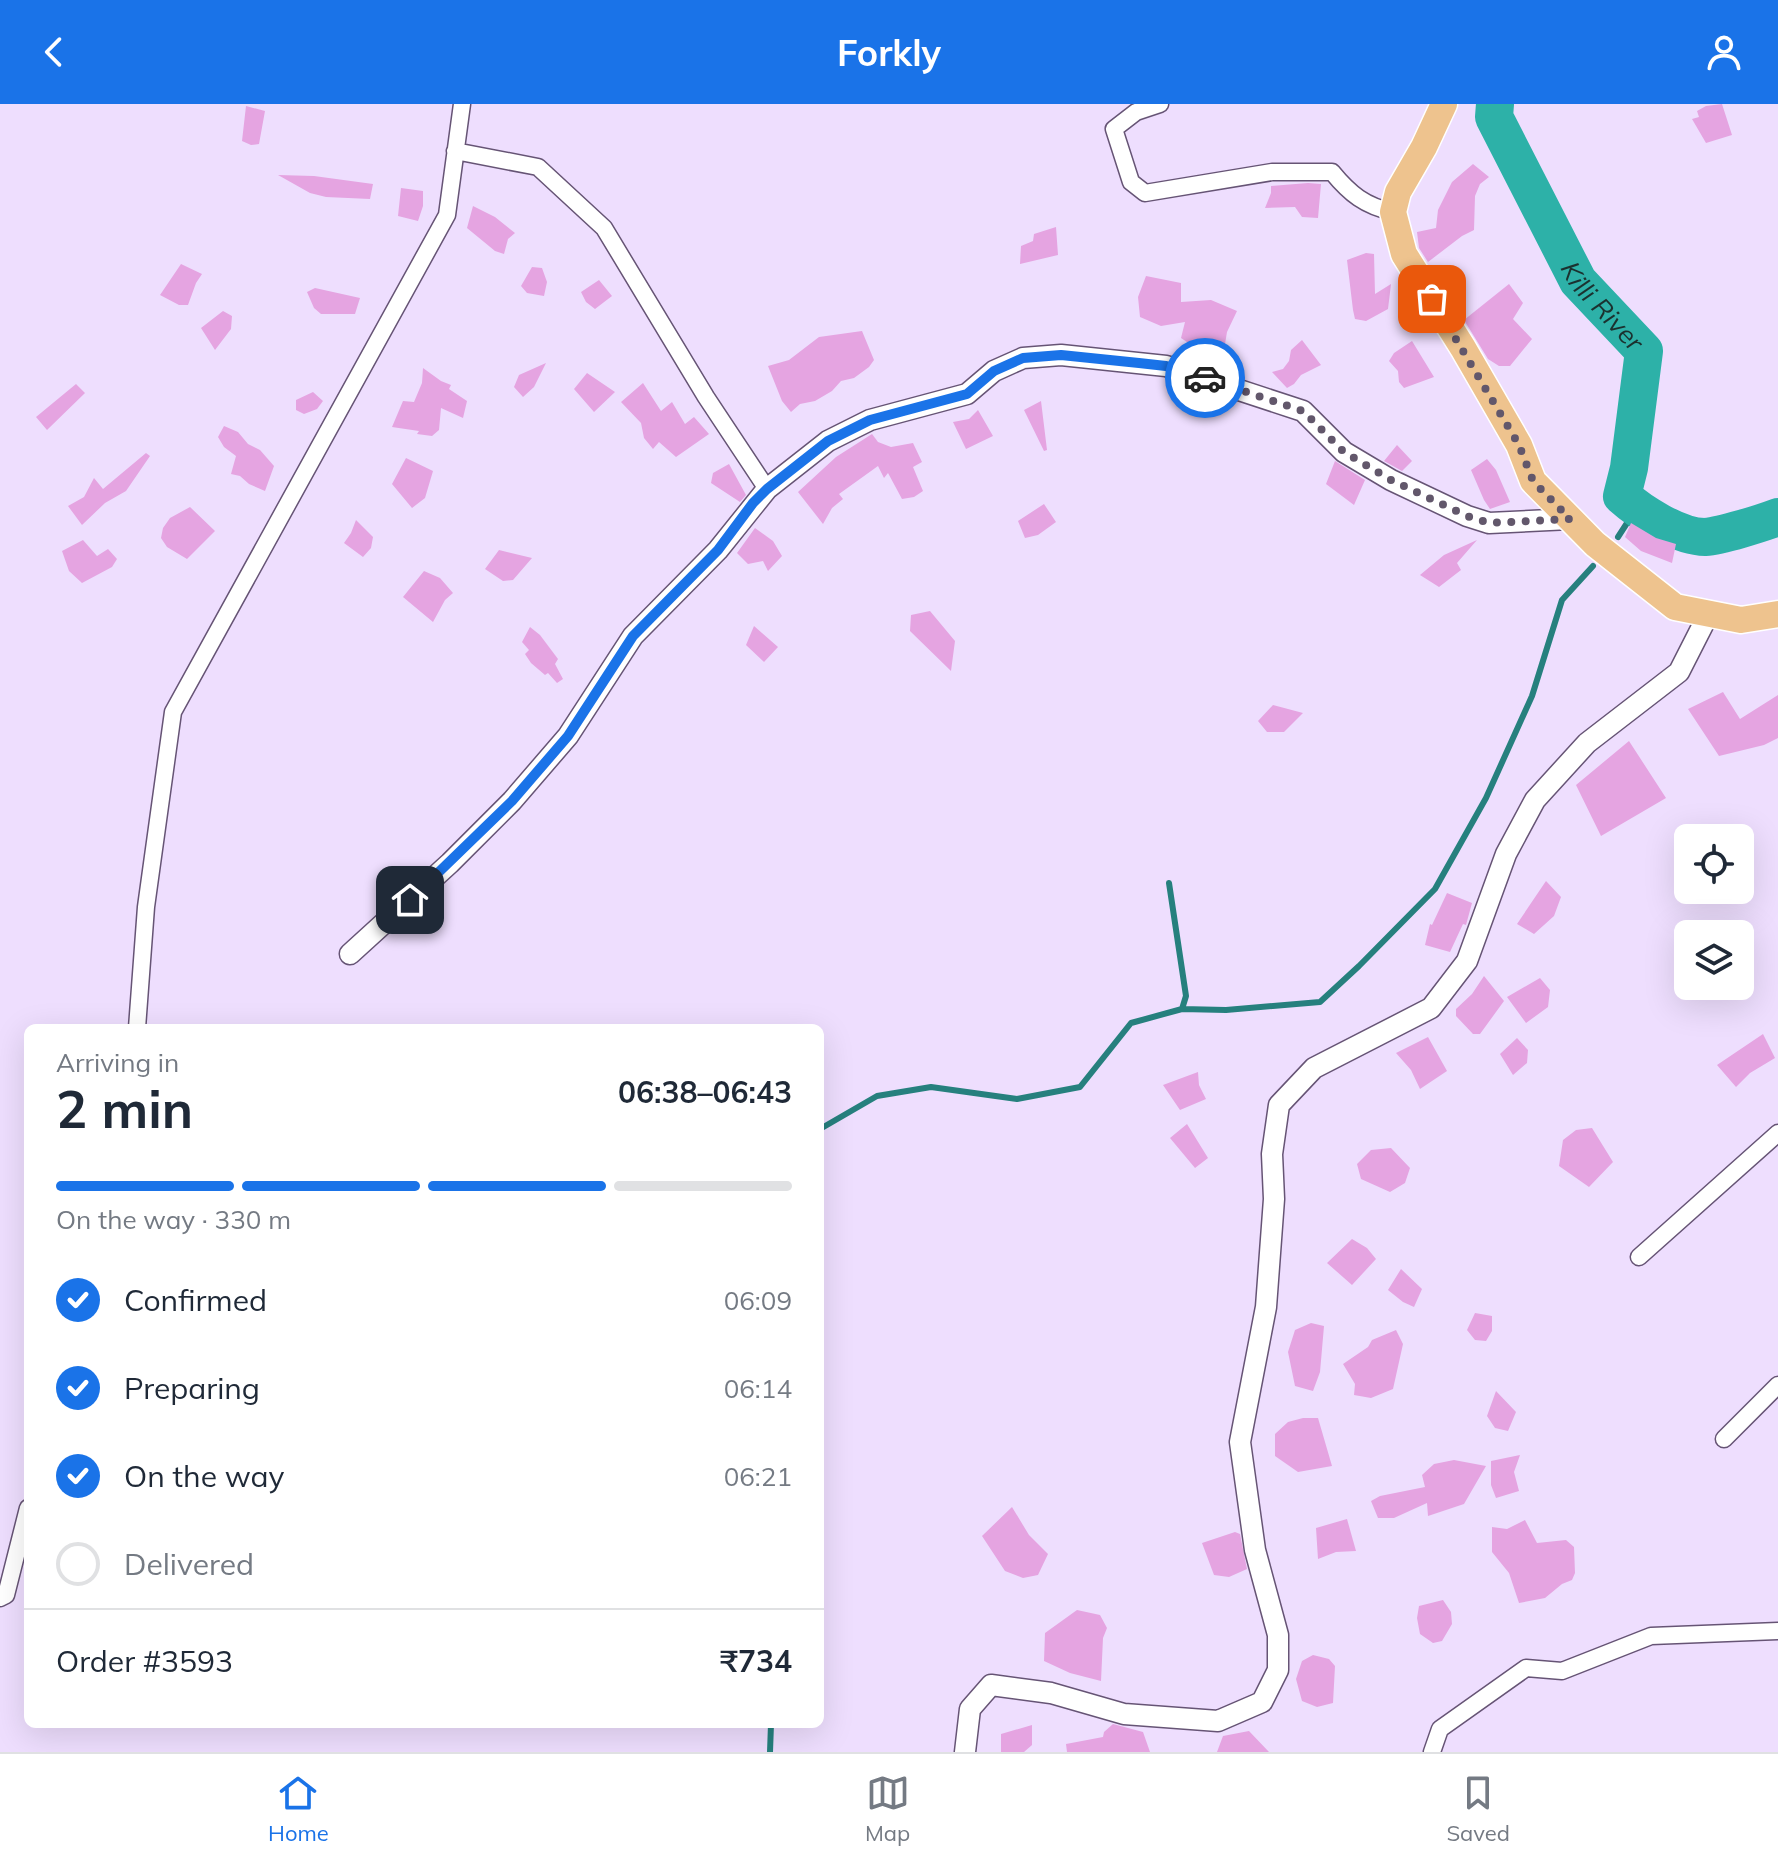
<!DOCTYPE html>
<meta charset="utf-8">
<style>
body{margin:0;font-family:Mulish,sans-serif;background:#f2f2f3;color:#1f2937;height:100vh;display:flex;flex-direction:column;font-size:30px;white-space:nowrap}
*{box-sizing:border-box;margin:0}
p{font-size:26px;color:#747a83}
.icon{flex:none;width:44px;height:44px;fill:none;stroke:currentColor;stroke-width:2;stroke-linecap:round;stroke-linejoin:round}
.map{position:relative;flex:1;overflow:hidden}
.drawer{position:absolute;left:24px;top:920px;width:800px;height:704px;display:flex;flex-direction:column;background:#fff;border-radius:12px;box-shadow:0 8px 32px #0002}
.drawer>*{flex:none}
.fabs{position:absolute;left:1674px;top:720px;display:grid;gap:16px}
.fabs a{display:grid;place-items:center;width:80px;height:80px;border-radius:12px;background:#fff;box-shadow:0 8px 32px #0002;font-size:40px}
.pin{position:absolute;display:grid;place-items:center;width:68px;height:68px;color:#fff;margin:-34px;border-radius:16px;box-shadow:0 4px 12px #0006}
.courier{position:absolute;display:grid;place-items:center;width:80px;height:80px;margin:-40px;border:6px solid #1a73e8;border-radius:50%;background:#fff;color:#222;box-shadow:0 2px 10px #0007}
.headline em{font-style:normal;font-weight:700}
.headline div{display:flex;flex-direction:column-reverse}
.headline{display:flex;align-items:center;justify-content:space-between;height:136px;padding:0 32px}
h1{font-size:52px;font-weight:700;line-height:60px}
.bar{display:grid;grid-template-columns:repeat(4,1fr);gap:12px 8px;align-content:center;height:96px;padding:0 32px}
.bar i{height:10px;border-radius:6px;background:#e0e1e3}
.bar .selected{background:#1a73e8}
.bar p{grid-column:span 4}
.line{display:flex;align-items:center;gap:20px;padding:0 32px;border-top:2px solid #e0e1e3}
.line div{flex:1}
ol{padding:0 32px;list-style:none}
li{display:flex;align-items:center;gap:24px;height:88px}
li p{margin-inline-start:auto}
li .icon{padding:8px;border-radius:50%;background:#1a73e8;color:#fff;stroke-width:4}
li:last-child{color:#747a83}
li i{width:44px;height:44px;border:4px solid #e0e1e3;border-radius:50%}
header{display:flex;justify-content:space-between;align-items:center;height:104px;padding:0 32px;background:#1a73e8;color:#fff;font-size:36px;font-weight:700}
.tab-bar{display:flex;justify-content:space-around;align-items:center;height:112px;border-top:2px solid #e0e1e3;background:#fff;font-size:22px;color:#747a83}
.tab-bar a{display:grid;justify-items:center;gap:4px}
.tab-bar .selected{color:#1a73e8}
.map>svg:first-child{display:block}
.lines{fill:none;stroke-linecap:round;stroke-linejoin:round}
.stream{stroke:#26807e;stroke-width:6}
.river{stroke:#2db1a8;stroke-width:38}
.building{fill:#e5a4e1}
.minor-casing{stroke:#665475;stroke-width:19}
.tertiary-casing{stroke:#665475;stroke-width:23}
.primary-casing{stroke:#fff;stroke-width:29}
.minor{stroke:#fff;stroke-width:16}
.tertiary{stroke:#fff;stroke-width:20}
.primary{stroke:#eec38e;stroke-width:26}
.done{stroke:#62576b;stroke-width:8;stroke-dasharray:0 14.4}
.route{stroke:#1a73e8;stroke-width:10}
.labels{text-anchor:middle;dominant-baseline:central;stroke-width:6;stroke-linejoin:round;paint-order:stroke}
.water-label{font-size:26px;font-style:italic;fill:#1b312f;stroke:#eedefe}
</style>
<header><svg class="icon" aria-label="back" viewBox="0 0 24 24"><path d="M15 5l-7 7 7 7"/></svg>Forkly<svg class="icon" aria-label="person" viewBox="0 0 24 24"><circle cx="12" cy="8" r="4"/><path d="M4 21q1-7 8-7t8 7"/></svg></header>
<div class="map">
<svg width="1778" height="1648" viewBox="0 0 1778 1648">
<rect width="100%" height="100%" fill="#eedefe"/>
<g class="lines">
<path class="stream" d="M 1618,433 L 1629,416 L 1642,420 L 1659,418
M 1169,779 L 1186,892 L 1182,905 L 1226,906 L 1320,898 L 1359,862 L 1435,785 L 1486,694 L 1532,592 L 1562,496 L 1593,462
M 820,1025 L 877,992 L 931,983 L 1017,995 L 1080,983 L 1131,919 L 1182,905
M 770,1648 L 771,1620"/>
<path class="river" id="s1" d="M 1495,0 L 1494,13 L 1578,177 L 1644,247 L 1629,364 L 1622,392 C 1641,409 1679,433 1705,433 C 1721,432 1762,419 1778,413"/>
</g>
<path class="building" d="M 1722,0 L 1732,31 L 1706,39 L 1692,15 L 1699,13 L 1697,7 L 1706,2 Z
M 246,2 L 265,7 L 259,40 L 251,41 L 242,37 Z
M 1473,60 L 1489,73 L 1480,80 L 1475,92 L 1474,126 L 1462,132 L 1428,158 L 1419,144 L 1417,128 L 1436,124 L 1438,106 L 1452,78 Z
M 278,71 L 314,72 L 373,80 L 370,95 L 326,93 L 310,89 Z
M 1308,79 L 1321,80 L 1318,114 L 1302,113 L 1295,103 L 1265,104 L 1271,89 L 1271,82 Z
M 401,84 L 423,87 L 423,102 L 418,117 L 398,112 Z
M 473,102 L 495,113 L 515,129 L 508,135 L 504,150 L 495,147 L 467,124 Z
M 1056,123 L 1058,151 L 1020,160 L 1021,142 L 1033,137 L 1034,130 Z
M 1366,149 L 1374,150 L 1375,190 L 1391,180 L 1388,205 L 1366,217 L 1355,215 L 1353,206 L 1347,156 Z
M 181,160 L 202,170 L 196,179 L 188,201 L 179,201 L 160,191 Z
M 532,163 L 542,164 L 547,178 L 544,192 L 527,189 L 521,182 Z
M 1146,172 L 1181,179 L 1181,198 L 1211,196 L 1237,207 L 1227,228 L 1224,246 L 1190,240 L 1181,234 L 1185,218 L 1161,222 L 1140,213 L 1138,193 Z
M 599,176 L 612,192 L 595,205 L 586,198 L 581,188 Z
M 1509,180 L 1523,199 L 1513,215 L 1532,235 L 1510,262 L 1499,262 L 1488,255 L 1464,216 Z
M 315,184 L 360,194 L 355,210 L 321,210 L 314,204 L 307,188 Z
M 223,207 L 232,212 L 231,225 L 215,246 L 201,224 Z
M 862,227 L 874,256 L 869,263 L 854,274 L 841,277 L 832,287 L 815,297 L 800,300 L 791,308 L 782,297 L 768,262 L 789,256 L 819,233 Z
M 1302,236 L 1321,261 L 1301,271 L 1294,280 L 1287,284 L 1272,268 L 1283,265 L 1289,257 L 1291,246 Z
M 1412,237 L 1434,273 L 1404,284 L 1399,278 L 1398,267 L 1389,257 L 1394,249 Z
M 546,259 L 534,283 L 523,293 L 514,283 L 519,271 Z
M 423,264 L 441,277 L 451,281 L 449,285 L 467,297 L 463,314 L 441,304 L 439,326 L 432,332 L 417,330 L 419,327 L 392,323 L 403,297 L 414,298 L 422,279 Z
M 587,269 L 615,288 L 594,308 L 574,285 Z
M 643,279 L 661,307 L 672,298 L 685,320 L 694,313 L 709,330 L 676,353 L 659,338 L 653,345 L 644,334 L 641,319 L 621,298 Z
M 76,280 L 85,289 L 47,326 L 36,313 Z
M 313,288 L 323,297 L 317,305 L 304,310 L 296,306 L 296,296 Z
M 1041,297 L 1047,346 L 1044,347 L 1024,306 Z
M 978,306 L 993,332 L 966,345 L 953,318 L 969,315 Z
M 224,322 L 238,328 L 248,340 L 260,346 L 274,362 L 265,387 L 249,380 L 240,372 L 231,370 L 236,352 L 224,343 L 218,333 Z
M 872,330 L 878,338 L 891,343 L 913,339 L 922,358 L 913,363 L 923,387 L 914,393 L 902,395 L 888,369 L 884,374 L 878,362 L 839,390 L 843,395 L 832,404 L 823,420 L 798,388 L 836,353 Z
M 1397,341 L 1412,357 L 1402,367 L 1384,357 Z
M 146,349 L 150,352 L 126,387 L 105,399 L 82,421 L 68,402 L 84,393 L 94,374 L 103,385 Z
M 406,354 L 433,367 L 425,394 L 412,404 L 392,380 Z
M 1487,355 L 1496,366 L 1510,398 L 1490,405 L 1484,396 L 1471,366 Z
M 1335,357 L 1365,376 L 1354,401 L 1326,380 Z
M 729,360 L 746,391 L 740,398 L 711,379 L 713,369 Z
M 1044,400 L 1056,418 L 1038,431 L 1025,434 L 1018,417 Z
M 190,403 L 215,427 L 187,455 L 167,443 L 161,434 L 163,424 L 170,414 Z
M 356,416 L 373,433 L 371,444 L 363,453 L 344,439 L 351,429 Z
M 1631,419 L 1656,434 L 1676,440 L 1672,459 L 1641,447 L 1625,433 Z
M 755,424 L 773,437 L 782,452 L 768,467 L 763,457 L 748,460 L 737,449 Z
M 83,436 L 97,452 L 108,445 L 117,455 L 112,463 L 82,479 L 69,467 L 62,447 Z
M 1477,436 L 1457,459 L 1461,466 L 1439,483 L 1420,471 L 1444,451 Z
M 499,446 L 532,454 L 513,476 L 503,477 L 485,465 Z
M 424,467 L 440,474 L 453,489 L 445,496 L 433,518 L 403,493 Z
M 930,507 L 955,537 L 951,567 L 910,527 L 911,511 Z
M 754,522 L 778,543 L 764,558 L 746,541 Z
M 530,523 L 540,531 L 558,555 L 555,560 L 563,575 L 557,579 L 548,569 L 545,571 L 531,559 L 525,550 L 529,546 L 522,538 Z
M 1723,588 L 1740,615 L 1778,591 L 1778,634 L 1764,641 L 1719,652 L 1688,605 Z
M 1273,601 L 1303,609 L 1284,628 L 1267,628 L 1258,617 Z
M 1629,637 L 1666,694 L 1601,732 L 1576,681 Z
M 1546,777 L 1561,793 L 1554,812 L 1534,830 L 1517,820 Z
M 1447,789 L 1472,799 L 1466,821 L 1463,820 L 1450,848 L 1425,841 L 1430,820 L 1432,821 Z
M 1484,872 L 1504,897 L 1480,930 L 1473,930 L 1456,912 L 1456,905 L 1472,890 Z
M 1540,874 L 1550,886 L 1548,903 L 1526,919 L 1507,893 Z
M 1763,930 L 1775,954 L 1750,969 L 1736,983 L 1717,961 Z
M 1428,933 L 1447,967 L 1420,985 L 1411,966 L 1396,949 Z
M 1517,934 L 1528,946 L 1527,959 L 1513,971 L 1500,950 Z
M 1198,968 L 1199,981 L 1206,995 L 1180,1006 L 1163,981 Z
M 1187,1020 L 1208,1054 L 1195,1064 L 1170,1034 Z
M 1592,1024 L 1613,1058 L 1589,1083 L 1559,1062 L 1563,1036 L 1576,1026 Z
M 1391,1044 L 1410,1064 L 1405,1079 L 1390,1088 L 1361,1075 L 1357,1060 L 1371,1046 Z
M 1352,1135 L 1367,1144 L 1376,1155 L 1352,1181 L 1327,1159 Z
M 1401,1165 L 1422,1185 L 1414,1203 L 1403,1198 L 1388,1186 Z
M 1475,1209 L 1492,1212 L 1492,1227 L 1486,1237 L 1475,1236 L 1467,1226 Z
M 1311,1219 L 1324,1222 L 1320,1268 L 1313,1287 L 1295,1282 L 1288,1248 L 1295,1226 Z
M 1396,1226 L 1403,1240 L 1393,1285 L 1371,1294 L 1354,1291 L 1355,1280 L 1343,1260 L 1368,1243 L 1372,1236 Z
M 1496,1287 L 1516,1308 L 1508,1327 L 1495,1324 L 1487,1312 Z
M 1303,1314 L 1318,1314 L 1332,1362 L 1298,1368 L 1275,1352 L 1275,1330 L 1288,1318 Z
M 1520,1351 L 1514,1368 L 1519,1387 L 1496,1394 L 1491,1381 L 1491,1357 Z
M 1454,1356 L 1486,1362 L 1464,1400 L 1428,1412 L 1427,1399 L 1394,1414 L 1378,1414 L 1371,1397 L 1380,1392 L 1425,1383 L 1422,1371 L 1434,1360 Z
M 1012,1403 L 1029,1431 L 1048,1450 L 1038,1471 L 1023,1474 L 1005,1467 L 982,1432 Z
M 1347,1415 L 1356,1447 L 1336,1448 L 1318,1455 L 1316,1424 Z
M 1525,1416 L 1537,1439 L 1566,1436 L 1574,1443 L 1575,1469 L 1572,1476 L 1562,1480 L 1545,1494 L 1519,1499 L 1509,1469 L 1492,1448 L 1492,1423 L 1507,1425 Z
M 1235,1428 L 1240,1430 L 1247,1465 L 1229,1473 L 1214,1471 L 1202,1439 Z
M 1443,1496 L 1451,1508 L 1452,1520 L 1442,1537 L 1433,1539 L 1420,1530 L 1417,1514 L 1419,1502 Z
M 1077,1506 L 1100,1511 L 1107,1524 L 1103,1534 L 1101,1577 L 1070,1569 L 1044,1557 L 1045,1529 Z
M 1313,1551 L 1329,1555 L 1335,1562 L 1333,1599 L 1317,1603 L 1302,1597 L 1296,1575 L 1302,1557 Z
M 1113,1620 L 1143,1628 L 1150,1648 L 1067,1648 L 1066,1640 L 1103,1633 L 1104,1628 Z
M 1032,1621 L 1032,1641 L 1024,1648 L 1001,1648 L 1001,1630 Z
M 1249,1627 L 1269,1648 L 1217,1648 L 1223,1632 Z"/>
<g class="lines">
<g class="minor-casing">
<path id="minor" d="M 1160,0 L 1136,8 L 1114,25 L 1131,78 L 1145,89 L 1272,68 L 1332,68 C 1350,90 1365,102 1393,108
M 455,47 L 538,63 L 604,124 L 706,293 L 767,385
M 137,924 L 146,803 L 173,608 L 447,111 L 462,0
M 1639,1153 L 1778,1029
M 1724,1335 L 1778,1281
M 0,1494 L 6,1491 L 28,1404
M 1432,1648 L 1440,1625 L 1526,1564 L 1562,1567 L 1651,1532 L 1778,1527"/>
</g>
<g class="tertiary-casing">
<path id="tertiary" d="M 350,850 L 450,759 L 512,697 L 568,632 L 633,532 L 718,446 L 767,385 L 828,337 L 870,316 L 967,290 L 994,267 L 1023,254 L 1061,251 L 1166,262 L 1303,307 L 1344,348 L 1391,376 L 1467,412 L 1489,419 L 1570,415
M 965,1648 L 970,1605 L 991,1581 L 1051,1589 L 1124,1610 L 1218,1617 L 1262,1598 L 1278,1566 L 1278,1531 L 1255,1446 L 1240,1338 L 1266,1203 L 1274,1095 L 1272,1050 L 1279,1001 L 1314,964 L 1431,904 L 1467,857 L 1506,750 L 1535,696 L 1587,639 L 1679,568 L 1708,511"/>
</g>
<g class="primary-casing">
<path id="primary" d="M 1444,0 L 1424,43 L 1398,88 L 1393,108 L 1404,150 L 1463,244 L 1519,341 L 1533,377 L 1595,440 L 1675,503 L 1741,516 L 1778,510"/>
</g>
<use href="#minor" class="minor"/>
<use href="#tertiary" class="tertiary"/>
<use href="#primary" class="primary"/>
</g>
<g class="lines">
<path class="done" d="M 1205,274 L 1303,307 L 1344,348 L 1391,376 L 1467,412 L 1489,419 L 1570,415 L 1533,377 L 1519,341 L 1432,195"/>
<path class="route" d="M 410,796 L 512,697 L 568,632 L 633,532 L 718,446 L 753,399 L 767,385 L 828,337 L 870,316 L 967,290 L 994,267 L 1023,254 L 1061,251 L 1139,259 L 1166,262 L 1205,274"/>
</g>
<g class="labels">
<g class="water-label">
<text stroke="none"><textPath href="#s1" startOffset="232">Killi River</textPath></text>
</g>
</g>
</svg>
<div class="fabs">
<a><svg class="icon" aria-label="locate" viewBox="0 0 24 24"><circle cx="12" cy="12" r="6"/><path d="M12 2v4M12 18v4M2 12h4M18 12h4"/></svg></a>
<a><svg class="icon" aria-label="layers" viewBox="0 0 24 24"><path d="M12 4l9 5-9 5-9-5zM3 14l9 5 9-5"/></svg></a>
</div>
<div class="pin" style="left:1432px;top:195px;background:#ea580c"><svg class="icon" aria-label="bag" viewBox="0 0 24 24"><path d="M5 8h14l-1 12H6zM9 8a3 3 0 0 1 6 0"/></svg></div>
<div class="pin" style="left:410px;top:796px;background:#1f2937"><svg class="icon" aria-label="home" viewBox="0 0 24 24"><path d="M3 11l9-7 9 7M6 9v11h12V9"/></svg></div>
<div class="courier" style="left:1205px;top:274px"><svg class="icon" aria-label="car" viewBox="0 0 24 24"><path d="M5 17H2v-5l4-1 3-4h7l3 4 3 1v5h-3M9 17h6M6 11h13"/><circle cx="7" cy="17" r="2"/><circle cx="17" cy="17" r="2"/></svg></div>
<section class="drawer">
<div class="headline"><div><h1>2 min</h1><p>Arriving in</p></div><em>06:38–06:43</em></div>
<div class="bar"><i class="selected"></i><i class="selected"></i><i class="selected"></i><i></i><p>On the way · 330 m</p></div>
<ol>
<li><svg class="icon" aria-label="check" viewBox="0 0 24 24"><path d="M5 12l5 5 9-10"/></svg>Confirmed<p>06:09</p></li>
<li><svg class="icon" aria-label="check" viewBox="0 0 24 24"><path d="M5 12l5 5 9-10"/></svg>Preparing<p>06:14</p></li>
<li><svg class="icon" aria-label="check" viewBox="0 0 24 24"><path d="M5 12l5 5 9-10"/></svg>On the way<p>06:21</p></li>
<li><i></i>Delivered</li>
</ol>
<div class="line" style="height:104px"><div>Order #3593</div><b>₹734</b></div>
</section>
</div>
<nav class="tab-bar">
<a class="selected"><svg class="icon" aria-label="home" viewBox="0 0 24 24"><path d="M3 11l9-7 9 7M6 9v11h12V9"/></svg>Home</a>
<a><svg class="icon" aria-label="map" viewBox="0 0 24 24"><path d="M3 6l6-2 6 2 6-2v14l-6 2-6-2-6 2zM9 4v14M15 6v14"/></svg>Map</a>
<a><svg class="icon" aria-label="saved" viewBox="0 0 24 24"><path d="M7 4h10v16l-5-4-5 4z"/></svg>Saved</a>
</nav>
